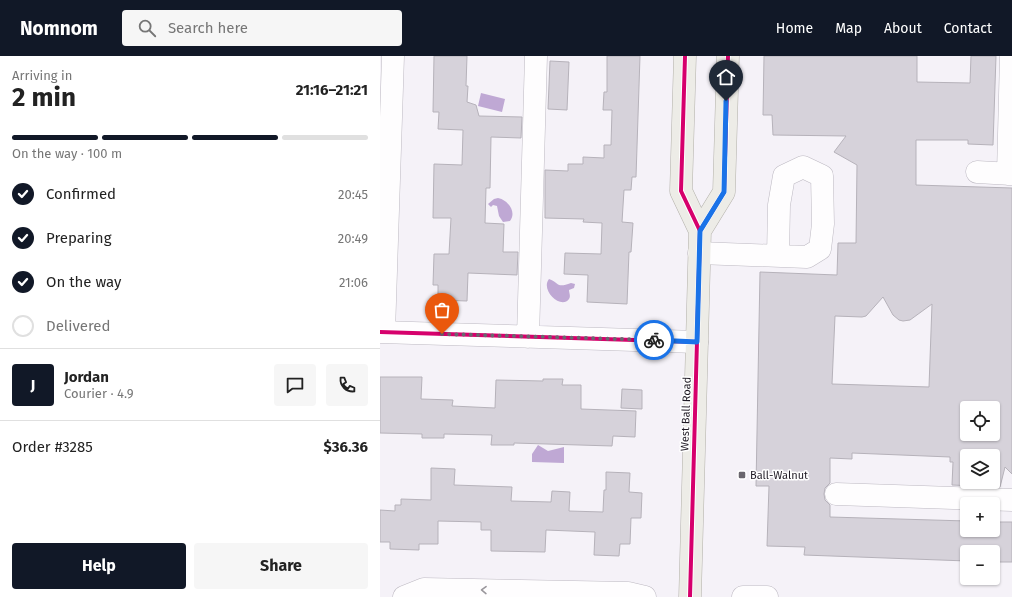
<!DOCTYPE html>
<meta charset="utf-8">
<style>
body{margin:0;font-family:"Fira Sans",sans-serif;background:#f6f6f6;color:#222;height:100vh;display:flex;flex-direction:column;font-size:15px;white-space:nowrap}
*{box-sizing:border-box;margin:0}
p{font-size:13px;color:#767676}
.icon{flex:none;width:22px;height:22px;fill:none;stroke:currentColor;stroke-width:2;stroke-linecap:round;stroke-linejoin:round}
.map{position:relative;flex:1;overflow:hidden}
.sheet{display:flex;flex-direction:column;background:#fff;width:380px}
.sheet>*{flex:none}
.controls{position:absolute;left:580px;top:345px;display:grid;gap:8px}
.controls a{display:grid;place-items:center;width:40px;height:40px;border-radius:4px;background:#fff;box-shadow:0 1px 3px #0004;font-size:20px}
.pin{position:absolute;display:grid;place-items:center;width:34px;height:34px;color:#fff;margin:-41px -17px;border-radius:50% 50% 50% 0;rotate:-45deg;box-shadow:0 0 4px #0007}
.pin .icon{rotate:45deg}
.courier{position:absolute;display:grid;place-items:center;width:40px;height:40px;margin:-20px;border:3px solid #1a73e8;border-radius:50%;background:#fff;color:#222;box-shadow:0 1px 5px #0007}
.summary em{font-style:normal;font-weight:700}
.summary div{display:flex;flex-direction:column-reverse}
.summary{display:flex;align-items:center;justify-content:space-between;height:68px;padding:0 12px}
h1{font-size:26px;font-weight:700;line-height:30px}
.bar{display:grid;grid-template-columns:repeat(4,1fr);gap:6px 4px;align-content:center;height:48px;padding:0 12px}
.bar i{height:5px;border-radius:3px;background:#e0e0e0}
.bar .selected{background:#111827}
.bar p{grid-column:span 4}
.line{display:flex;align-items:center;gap:10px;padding:0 12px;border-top:1px solid #e0e0e0}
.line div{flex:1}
.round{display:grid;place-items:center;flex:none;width:42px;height:42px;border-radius:4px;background:#f6f6f6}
ol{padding:0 12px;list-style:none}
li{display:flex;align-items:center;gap:12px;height:44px}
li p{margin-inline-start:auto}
li .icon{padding:4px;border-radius:50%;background:#111827;color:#fff;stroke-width:4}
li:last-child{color:#767676}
li i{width:22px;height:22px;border:2px solid #e0e0e0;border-radius:50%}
.cta{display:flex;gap:8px;margin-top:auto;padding:8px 12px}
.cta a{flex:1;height:46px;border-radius:4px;background:#111827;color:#fff;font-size:16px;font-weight:700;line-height:46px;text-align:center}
.cta a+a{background:#f6f6f6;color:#222}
header{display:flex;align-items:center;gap:24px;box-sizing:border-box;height:56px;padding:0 20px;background:#111827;color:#fff}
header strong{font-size:19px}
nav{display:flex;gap:22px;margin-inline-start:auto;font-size:14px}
.search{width:280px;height:36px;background:#f6f6f6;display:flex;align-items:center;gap:10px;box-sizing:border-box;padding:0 14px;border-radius:4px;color:#767676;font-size:15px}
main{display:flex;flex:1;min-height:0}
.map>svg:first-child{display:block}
.water{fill:#bfa8d4}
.building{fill:#d6d2da;stroke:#b6b2ba;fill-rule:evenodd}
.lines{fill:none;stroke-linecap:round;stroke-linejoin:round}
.minor-casing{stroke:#bdb9c2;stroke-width:23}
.major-casing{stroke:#b2b0a9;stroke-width:23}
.minor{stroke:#fefdfe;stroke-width:22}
.major{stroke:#edece7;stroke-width:22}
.cycleway-casing{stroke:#fff;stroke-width:6}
.cycleway{stroke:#d6006c;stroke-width:4}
.oneway{stroke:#9a979c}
.done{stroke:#6a666e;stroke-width:4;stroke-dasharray:0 7.2}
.route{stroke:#1a73e8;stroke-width:5}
.poi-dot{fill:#6a666e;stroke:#fff;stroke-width:1.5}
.labels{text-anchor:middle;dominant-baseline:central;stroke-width:3;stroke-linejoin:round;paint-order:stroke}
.street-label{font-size:11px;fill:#1f1a24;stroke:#fff}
.poi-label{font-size:11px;fill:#1f1a24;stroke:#fff;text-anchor:start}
</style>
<header>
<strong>Nomnom</strong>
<div class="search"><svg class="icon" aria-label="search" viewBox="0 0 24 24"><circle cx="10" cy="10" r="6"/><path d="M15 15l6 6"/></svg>Search here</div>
<nav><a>Home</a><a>Map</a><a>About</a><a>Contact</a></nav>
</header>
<main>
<section class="sheet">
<div class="summary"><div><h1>2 min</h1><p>Arriving in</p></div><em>21:16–21:21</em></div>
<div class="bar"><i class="selected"></i><i class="selected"></i><i class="selected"></i><i></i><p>On the way · 100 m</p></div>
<ol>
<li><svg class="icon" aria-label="check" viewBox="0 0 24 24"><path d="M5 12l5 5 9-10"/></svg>Confirmed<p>20:45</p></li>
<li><svg class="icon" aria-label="check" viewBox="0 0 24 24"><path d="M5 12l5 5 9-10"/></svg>Preparing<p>20:49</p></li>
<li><svg class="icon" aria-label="check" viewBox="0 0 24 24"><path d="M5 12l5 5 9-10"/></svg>On the way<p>21:06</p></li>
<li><i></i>Delivered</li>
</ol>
<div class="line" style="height:72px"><b class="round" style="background:#111827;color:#fff">J</b><div><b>Jordan</b><p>Courier · 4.9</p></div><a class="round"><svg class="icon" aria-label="chat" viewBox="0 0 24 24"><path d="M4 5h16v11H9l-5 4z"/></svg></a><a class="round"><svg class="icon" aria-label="phone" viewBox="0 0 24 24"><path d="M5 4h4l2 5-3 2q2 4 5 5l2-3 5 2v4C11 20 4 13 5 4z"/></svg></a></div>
<div class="line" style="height:52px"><div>Order #3285</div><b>$36.36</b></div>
<div class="cta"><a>Help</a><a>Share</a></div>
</section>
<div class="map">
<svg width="632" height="541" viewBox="0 0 632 541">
<rect width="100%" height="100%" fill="#f5f2f8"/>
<path class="water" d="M 101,37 L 125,43 L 122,56 L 98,50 Z
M 118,142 C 128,144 137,156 130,165 L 123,166 L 119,160 L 117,150 L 113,149 L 111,151 L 108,148 L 114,143 Z
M 169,223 C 179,226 176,233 191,227 L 195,228 L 194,232 L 189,234 C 189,237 191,240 189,243 C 181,254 160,234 169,223 Z
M 158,389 L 168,395 L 184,391 L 184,407 L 152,406 L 152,398 Z"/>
<path class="building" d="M 54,0 L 87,0 L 86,30 L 88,30 L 87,46 L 96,49 L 99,60 L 142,61 L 141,82 L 111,81 L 110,132 L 106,132 L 105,167 L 124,168 L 123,196 L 138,196 L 137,219 L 88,217 L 87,245 L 58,244 L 58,229 L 53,229 L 54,198 L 69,198 L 71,162 L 53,162 L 54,108 L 82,109 L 83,74 L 58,73 L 59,56 L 53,56 Z
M 227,0 L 260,0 L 256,121 L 252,121 L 251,134 L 244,134 L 242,166 L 253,167 L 251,196 L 249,196 L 247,248 L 207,246 L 208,219 L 184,218 L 185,197 L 221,198 L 222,167 L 203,166 L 204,163 L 165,162 L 165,114 L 188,115 L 188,108 L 203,108 L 203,101 L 224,102 L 224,89 L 231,89 L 232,54 L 223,54 L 224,36 L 227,36 Z
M 384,0 L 537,0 L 537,26 L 590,27 L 591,0 L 616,0 L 613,89 L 588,88 L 588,84 L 536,84 L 536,129 L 632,132 L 632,418 L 625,411 L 620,431 L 572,429 L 573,406 L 570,406 L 570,401 L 472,397 L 472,403 L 450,402 L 450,427 L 445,432 L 444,438 L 445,444 L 450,449 L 450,461 L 587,465 L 587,474 L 613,474 L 613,466 L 632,466 L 632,506 L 613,506 L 613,496 L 587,496 L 587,505 L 424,499 L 425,491 L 387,490 L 389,430 L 376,430 L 380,216 L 457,219 L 458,187 L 476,187 L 477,109 L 454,96 L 466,80 L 393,79 L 392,59 L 383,59 ZM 503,241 L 513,259 L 519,264 L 523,265 L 530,264 L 552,248 L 549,331 L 452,328 L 455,260 L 482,261 L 486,260 ZM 587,352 L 613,352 L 613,378 L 587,378 ZM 587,400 L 613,400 L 613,426 L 587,426 Z
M 170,5 L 189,6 L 187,54 L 168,53 Z
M 0,321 L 42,321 L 41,343 L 73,344 L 72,350 L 115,352 L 116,324 L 163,325 L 163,323 L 183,323 L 182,329 L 201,329 L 201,353 L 256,355 L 255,381 L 233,380 L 232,390 L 134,387 L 134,389 L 111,389 L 112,379 L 64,378 L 64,382 L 42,382 L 42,378 L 0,377 Z
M 242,333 L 262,334 L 262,353 L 241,352 Z
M 51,412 L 75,413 L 74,429 L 132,431 L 131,445 L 171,446 L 172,435 L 190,436 L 189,455 L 223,456 L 224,434 L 226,434 L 226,416 L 250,417 L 249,436 L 262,437 L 261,462 L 251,462 L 250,488 L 240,488 L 239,500 L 214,499 L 215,476 L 166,474 L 165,496 L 111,495 L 111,474 L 101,474 L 101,466 L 58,465 L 58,488 L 39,488 L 39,494 L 10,493 L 10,486 L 0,486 L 0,454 L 15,455 L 15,449 L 21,449 L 21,443 L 51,444 Z"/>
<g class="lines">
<g class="minor-casing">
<path id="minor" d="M 597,116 L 632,118
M 628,118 L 631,0
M 319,197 L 427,201 L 440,193 L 443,168 L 442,120 L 423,111 L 404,120 L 399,149 L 398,200
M 0,276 L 317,286
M 4,276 L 13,0
M 148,281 L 156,0
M 456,438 L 632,444
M 24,541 L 44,533 L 248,537 L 265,541
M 363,541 L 387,541"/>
</g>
<g class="major-casing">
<path id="major" d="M 305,0 L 301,135 L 320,175 L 310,541
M 320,175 L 344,136 L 348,0"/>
</g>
<use href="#minor" class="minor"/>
<use href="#major" class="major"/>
<g class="cycleway-casing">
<path id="cycleway" d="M 305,0 L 301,135 L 320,175 L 310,541
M 320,175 L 344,136 L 348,0
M 0,276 L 317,286"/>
</g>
<use href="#cycleway" class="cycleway"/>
</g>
<defs><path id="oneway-chevron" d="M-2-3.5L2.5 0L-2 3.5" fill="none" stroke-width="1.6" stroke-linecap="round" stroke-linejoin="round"/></defs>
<use class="oneway" href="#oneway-chevron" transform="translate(104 534) rotate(-179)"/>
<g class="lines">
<path class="done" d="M 62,278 L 274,284"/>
<path class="route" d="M 274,284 L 317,286 L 320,175 L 344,136 L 346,45"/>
</g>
<rect class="poi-dot" x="358" y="415" width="8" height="8" rx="2"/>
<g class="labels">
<g class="street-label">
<text transform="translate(306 358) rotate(-88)">West Ball Road</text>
</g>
<g class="poi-label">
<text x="370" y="419">Ball-Walnut</text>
</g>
</g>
</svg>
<div class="controls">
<a><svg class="icon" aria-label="locate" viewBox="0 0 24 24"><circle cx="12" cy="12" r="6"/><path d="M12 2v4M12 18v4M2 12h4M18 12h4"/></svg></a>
<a><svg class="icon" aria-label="layers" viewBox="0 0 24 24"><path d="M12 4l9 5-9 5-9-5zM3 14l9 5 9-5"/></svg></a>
<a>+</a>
<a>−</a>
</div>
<div class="pin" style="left:62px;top:278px;background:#ea580c"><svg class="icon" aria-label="bag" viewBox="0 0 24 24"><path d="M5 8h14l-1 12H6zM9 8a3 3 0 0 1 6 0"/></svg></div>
<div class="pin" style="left:346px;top:45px;background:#1f2937"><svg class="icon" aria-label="home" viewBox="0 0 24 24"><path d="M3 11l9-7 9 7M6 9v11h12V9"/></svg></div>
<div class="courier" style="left:274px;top:284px"><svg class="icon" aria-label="bike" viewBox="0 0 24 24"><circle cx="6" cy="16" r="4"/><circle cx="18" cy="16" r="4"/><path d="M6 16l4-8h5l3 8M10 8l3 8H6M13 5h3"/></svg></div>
</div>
</main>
